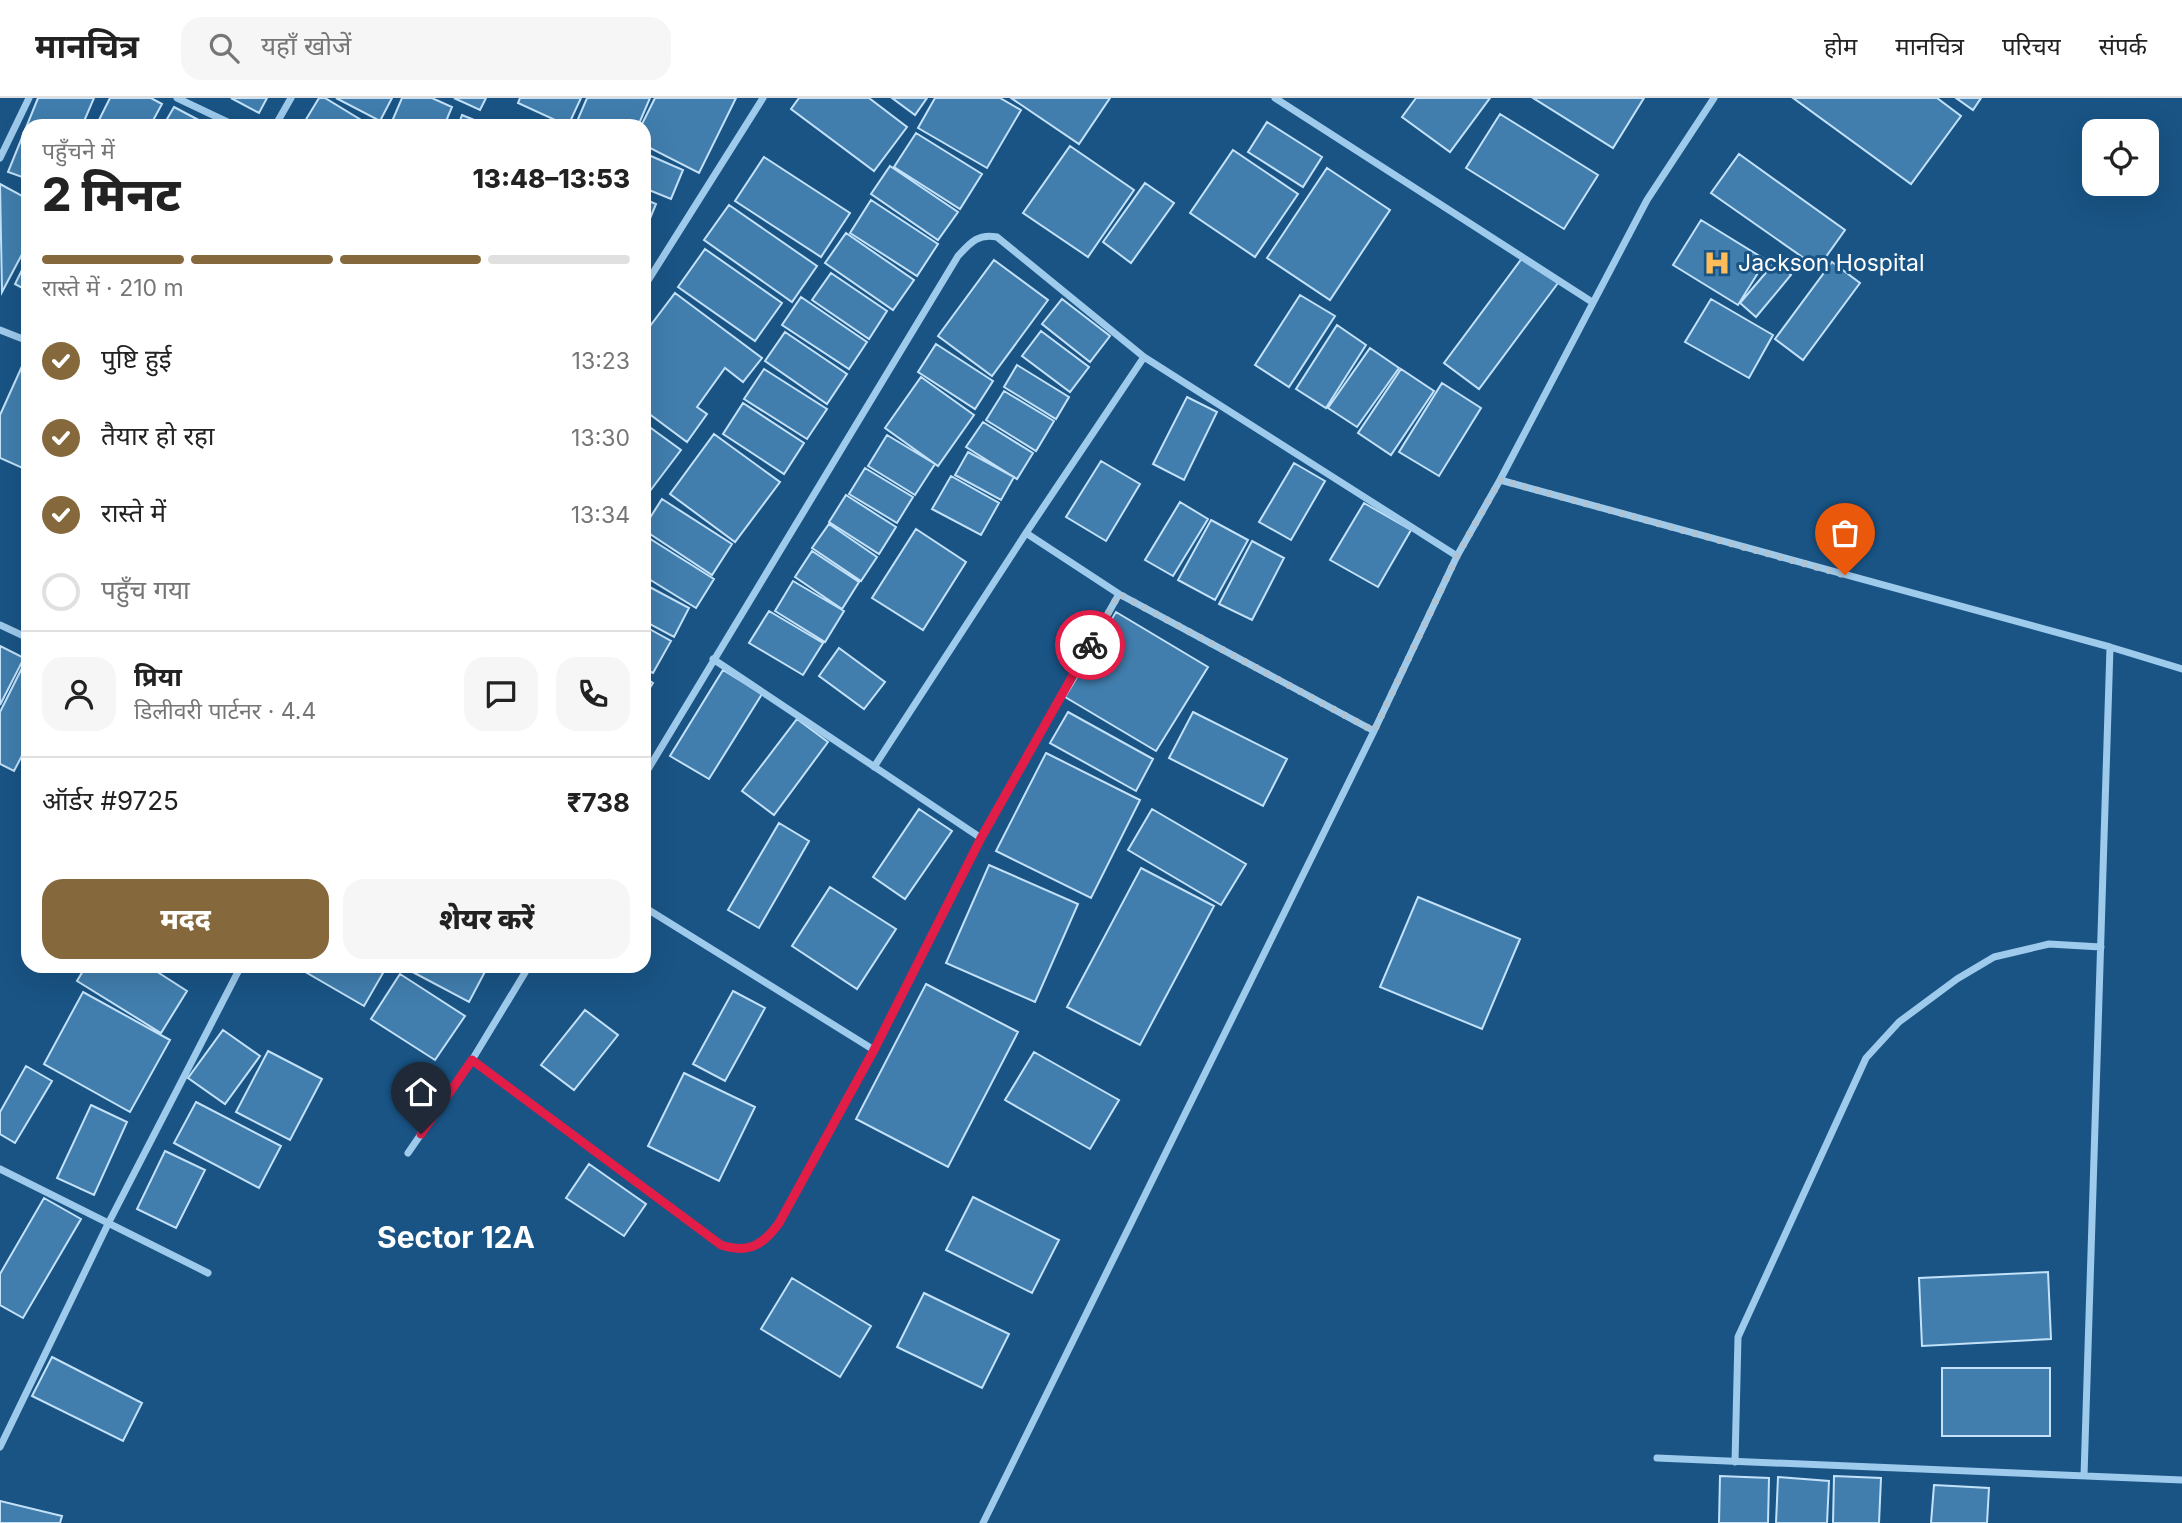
<!DOCTYPE html>
<html lang="hi">
<meta charset="utf-8">
<style>
body{margin:0;font-family:Inter,"Noto Sans Devanagari",sans-serif;background:#f6f6f6;color:#222;height:100vh;display:flex;flex-direction:column;font-size:26px;white-space:nowrap}
*{box-sizing:border-box;margin:0}
p{font-size:23px;color:#767676}
.icon{flex:none;width:38px;height:38px;fill:none;stroke:currentColor;stroke-width:2;stroke-linecap:round;stroke-linejoin:round}
.map{position:relative;flex:1;overflow:hidden}
.side{position:absolute;left:21px;top:21px;width:630px;height:854px;display:flex;flex-direction:column;background:#fff;border-radius:21px;box-shadow:0 7px 28px #0002}
.side>*{flex:none}
.controls{position:absolute;left:2082px;top:21px;display:grid;gap:14px}
.controls a{display:grid;place-items:center;width:77px;height:77px;border-radius:14px;background:#fff;box-shadow:0 7px 28px #0002;font-size:35px}
.pin{position:absolute;display:grid;place-items:center;width:60px;height:60px;color:#fff;margin:-72px -30px;border-radius:50% 50% 50% 0;rotate:-45deg;box-shadow:0 0 7px #0007}
.pin .icon{rotate:45deg}
.courier{position:absolute;display:grid;place-items:center;width:70px;height:70px;margin:-35px;border:5px solid #e11d48;border-radius:50%;background:#fff;color:#222;box-shadow:0 2px 9px #0007}
.head em{font-style:normal;font-weight:800}
.head div{display:flex;flex-direction:column-reverse}
.head{display:flex;align-items:center;justify-content:space-between;height:119px;padding:0 21px}
h1{font-size:46px;font-weight:800;line-height:52px}
.bar{display:grid;grid-template-columns:repeat(4,1fr);gap:10px 7px;align-content:center;height:84px;padding:0 21px}
.bar i{height:9px;border-radius:5px;background:#e0e0e0}
.bar .on{background:#85683b}
.bar p{grid-column:span 4}
.line{display:flex;align-items:center;gap:18px;padding:0 21px;border-top:2px solid #e0e0e0}
.line div{flex:1}
.round{display:grid;place-items:center;flex:none;width:74px;height:74px;border-radius:21px;background:#f6f6f6}
ol{padding:0 21px;list-style:none}
li{display:flex;align-items:center;gap:21px;height:77px}
li p{margin-inline-start:auto}
li .icon{padding:7px;border-radius:50%;background:#85683b;color:#fff;stroke-width:4}
li:last-child{color:#767676}
li i{width:38px;height:38px;border:4px solid #e0e0e0;border-radius:50%}
.primary-button{display:flex;gap:14px;margin-top:auto;padding:14px 21px}
.primary-button a{flex:1;height:80px;border-radius:21px;background:#85683b;color:#fff;font-size:28px;font-weight:800;line-height:80px;text-align:center}
.primary-button a+a{background:#f6f6f6;color:#222}
header{display:flex;align-items:center;gap:42px;box-sizing:border-box;height:98px;padding:0 35px;background:#fff;border-bottom:2px solid #e0e0e0}
header strong{font-size:33px}
nav{display:flex;gap:38px;margin-inline-start:auto;font-size:24px}
.search{width:490px;height:63px;background:#f6f6f6;display:flex;align-items:center;gap:18px;box-sizing:border-box;padding:0 24px;border-radius:21px;color:#767676;font-size:26px}
.map>svg:first-child{display:block}
.building{fill:#417eae;stroke:#c3e2f9;stroke-width:2}
.lines{fill:none;stroke-linecap:round;stroke-linejoin:round}
.minor{stroke:#9ecaec;stroke-width:7}
.done{stroke:#aec3d4;stroke-width:7;stroke-dasharray:0 12.6}
.route{stroke:#e11d48;stroke-width:9}
.labels{text-anchor:middle;dominant-baseline:central;stroke-width:6;stroke-linejoin:round;paint-order:stroke}
.poi-label{font-size:23px;fill:#fff;stroke:#195485;text-anchor:start}
.district-label{font-size:30px;font-weight:bold;fill:#fff;stroke:#195485}
</style>
<header>
<strong>मानचित्र</strong>
<div class="search"><svg class="icon" aria-label="search" viewBox="0 0 24 24"><circle cx="10" cy="10" r="6"/><path d="M15 15l6 6"/></svg>यहाँ खोजें</div>
<nav><a>होम</a><a>मानचित्र</a><a>परिचय</a><a>संपर्क</a></nav>
</header>
<div class="map">
<svg width="2182" height="1425" viewBox="0 0 2182 1425">
<rect width="100%" height="100%" fill="#195485"/>
<path class="building" d="M 38,0 L 94,0 L 82,28 L 28,28 L 28,81 L 8,74 Z
M 110,0 L 151,0 L 162,6 L 150,28 L 96,28 Z
M 231,0 L 267,0 L 259,15 Z
M 319,0 L 325,0 L 371,28 L 302,28 Z
M 336,0 L 392,0 L 380,23 Z
M 402,0 L 432,0 L 452,9 L 444,28 L 390,28 Z
M 454,0 L 486,0 L 480,12 Z
M 520,0 L 581,0 L 568,28 L 518,5 Z
M 587,0 L 650,0 L 638,28 L 575,28 Z
M 655,0 L 736,0 L 699,75 L 644,47 L 644,28 L 641,28 Z
M 799,0 L 869,0 L 907,29 L 874,73 L 791,11 Z
M 892,0 L 927,0 L 915,17 Z
M 935,0 L 1000,0 L 1021,12 L 987,70 L 918,30 Z
M 1011,0 L 1110,0 L 1079,46 Z
M 1416,0 L 1490,0 L 1450,54 L 1402,19 Z
M 1533,0 L 1644,0 L 1613,50 Z
M 1793,0 L 1937,0 L 1961,18 L 1911,86 Z
M 1956,0 L 1981,0 L 1973,12 Z
M 174,9 L 210,28 L 163,28 Z
M 1500,16 L 1598,77 L 1564,131 L 1466,70 Z
M 462,17 L 489,28 L 458,28 Z
M 1267,24 L 1322,59 L 1303,89 L 1248,54 Z
M 916,35 L 982,76 L 960,111 L 894,69 Z
M 1070,48 L 1134,92 L 1088,159 L 1023,115 Z
M 1233,52 L 1298,96 L 1255,159 L 1190,115 Z
M 644,55 L 683,72 L 671,101 L 644,90 Z
M 1739,56 L 1845,132 L 1818,170 L 1711,95 Z
M 764,59 L 850,115 L 821,159 L 735,103 Z
M 890,68 L 958,114 L 938,142 L 871,96 Z
M 1327,70 L 1390,112 L 1330,202 L 1267,160 Z
M 1145,85 L 1174,105 L 1131,165 L 1103,144 Z
M 0,86 L 28,101 L 28,145 L 2,194 Z
M 644,101 L 656,106 L 644,135 Z
M 871,102 L 938,146 L 917,178 L 850,135 Z
M 729,107 L 817,168 L 792,204 L 704,142 Z
M 1701,122 L 1766,162 L 1738,207 L 1673,167 Z
M 846,135 L 914,182 L 893,212 L 825,165 Z
M 705,151 L 782,205 L 755,243 L 678,189 Z
M 1523,159 L 1558,185 L 1479,291 L 1444,265 Z
M 28,160 L 28,193 L 15,186 Z
M 994,162 L 1048,202 L 992,278 L 938,238 Z
M 1775,164 L 1791,177 L 1756,219 L 1740,205 Z
M 1832,164 L 1860,185 L 1803,262 L 1775,241 Z
M 831,175 L 887,213 L 869,241 L 812,202 Z
M 675,195 L 762,260 L 743,284 L 725,270 L 697,309 L 707,316 L 687,344 L 644,312 L 644,248 L 648,243 L 644,236 Z
M 1300,197 L 1335,218 L 1289,289 L 1255,267 Z
M 801,199 L 867,244 L 849,271 L 782,227 Z
M 1062,201 L 1110,238 L 1090,264 L 1042,226 Z
M 1711,201 L 1773,237 L 1749,280 L 1685,244 Z
M 1337,227 L 1366,247 L 1326,310 L 1296,291 Z
M 1041,233 L 1089,269 L 1070,294 L 1022,258 Z
M 785,234 L 847,276 L 827,306 L 765,263 Z
M 936,246 L 993,283 L 975,311 L 918,274 Z
M 1370,250 L 1399,270 L 1357,329 L 1328,310 Z
M 28,255 L 28,369 L 27,372 L 0,360 L 0,317 Z
M 1017,267 L 1069,299 L 1056,321 L 1004,289 Z
M 764,271 L 827,311 L 807,341 L 744,301 Z
M 1401,271 L 1434,293 L 1391,357 L 1358,335 Z
M 921,279 L 974,317 L 938,368 L 885,330 Z
M 1442,285 L 1481,310 L 1439,378 L 1399,354 Z
M 1004,293 L 1054,323 L 1036,353 L 986,322 Z
M 1187,299 L 1217,314 L 1184,382 L 1153,366 Z
M 743,305 L 804,345 L 784,376 L 723,336 Z
M 983,324 L 1033,355 L 1017,381 L 966,349 Z
M 644,325 L 681,352 L 647,397 L 644,395 Z
M 714,336 L 780,384 L 735,444 L 670,396 Z
M 887,337 L 935,366 L 915,397 L 868,368 Z
M 968,354 L 1014,379 L 1001,402 L 955,377 Z
M 1101,363 L 1140,386 L 1106,443 L 1066,419 Z
M 1294,365 L 1325,383 L 1291,442 L 1259,424 Z
M 865,370 L 913,399 L 897,425 L 849,396 Z
M 951,378 L 999,405 L 981,437 L 932,411 Z
M 846,397 L 896,429 L 879,456 L 829,424 Z
M 662,401 L 732,446 L 712,477 L 644,432 L 644,429 Z
M 1180,404 L 1208,421 L 1173,478 L 1145,462 Z
M 1364,405 L 1411,432 L 1378,489 L 1330,462 Z
M 1211,422 L 1248,442 L 1215,502 L 1178,482 Z
M 829,426 L 877,459 L 861,483 L 812,450 Z
M 916,431 L 966,464 L 923,532 L 872,500 Z
M 644,437 L 714,481 L 696,510 L 644,478 Z
M 1252,443 L 1284,460 L 1252,522 L 1219,506 Z
M 812,453 L 859,484 L 842,511 L 795,479 Z
M 793,483 L 844,513 L 825,544 L 775,513 Z
M 644,486 L 689,510 L 674,539 L 644,523 Z
M 769,513 L 823,545 L 803,577 L 749,545 Z
M 1116,514 L 1208,569 L 1156,653 L 1065,599 Z
M 644,528 L 671,543 L 653,575 L 644,571 Z
M 0,548 L 24,560 L 0,607 Z
M 839,550 L 885,584 L 864,611 L 819,578 Z
M 27,560 L 28,646 L 14,673 L 0,666 L 0,614 Z
M 723,572 L 762,596 L 709,681 L 670,658 Z
M 644,579 L 653,585 L 644,599 Z
M 1068,614 L 1153,661 L 1136,693 L 1050,645 Z
M 1193,614 L 1287,661 L 1263,708 L 1169,660 Z
M 797,621 L 828,644 L 774,717 L 742,693 Z
M 1046,655 L 1140,702 L 1091,800 L 996,753 Z
M 919,711 L 952,733 L 905,801 L 873,779 Z
M 1152,711 L 1246,766 L 1221,807 L 1128,752 Z
M 779,725 L 809,743 L 759,830 L 728,812 Z
M 989,767 L 1078,806 L 1035,904 L 946,865 Z
M 1141,770 L 1214,808 L 1140,947 L 1067,909 Z
M 830,789 L 896,831 L 857,891 L 792,848 Z
M 1418,799 L 1520,841 L 1482,931 L 1380,889 Z
M 86,868 L 148,868 L 187,893 L 161,935 L 77,883 Z
M 295,868 L 387,868 L 364,908 Z
M 406,868 L 488,868 L 469,904 L 405,870 Z
M 400,876 L 465,918 L 435,962 L 371,921 Z
M 926,886 L 1018,934 L 948,1069 L 856,1021 Z
M 733,893 L 765,910 L 725,983 L 693,966 Z
M 83,894 L 170,942 L 130,1014 L 44,966 Z
M 585,912 L 618,937 L 574,992 L 541,967 Z
M 223,932 L 260,958 L 225,1006 L 188,980 Z
M 268,953 L 322,981 L 290,1042 L 236,1014 Z
M 1034,954 L 1119,1002 L 1090,1051 L 1005,1002 Z
M 26,968 L 52,983 L 15,1045 L 0,1036 L 0,1014 Z
M 684,975 L 755,1009 L 719,1083 L 648,1048 Z
M 196,1004 L 281,1048 L 259,1090 L 174,1045 Z
M 91,1007 L 127,1024 L 94,1097 L 57,1080 Z
M 165,1053 L 205,1072 L 176,1130 L 137,1111 Z
M 589,1066 L 646,1106 L 624,1138 L 566,1100 Z
M 973,1099 L 1059,1142 L 1032,1195 L 946,1152 Z
M 44,1100 L 81,1121 L 23,1220 L 0,1207 L 0,1176 Z
M 2048,1174 L 2051,1241 L 1922,1248 L 1919,1180 Z
M 792,1180 L 871,1228 L 840,1279 L 761,1231 Z
M 924,1195 L 1009,1236 L 982,1290 L 897,1249 Z
M 52,1259 L 142,1305 L 123,1343 L 32,1298 Z
M 1942,1270 L 2050,1270 L 2050,1338 L 1942,1338 Z
M 1720,1378 L 1769,1380 L 1768,1425 L 1719,1425 Z
M 1834,1378 L 1881,1380 L 1879,1425 L 1833,1425 Z
M 1778,1379 L 1829,1383 L 1827,1425 L 1776,1425 Z
M 1934,1387 L 1989,1390 L 1987,1425 L 1931,1425 Z
M 0,1403 L 62,1418 L 60,1425 L 0,1425 Z"/>
<g class="lines">
<path class="minor" d="M 177,0 L 236,28
M 1275,0 L 1592,204
M 275,28 L 291,0
M 0,60 L 29,0
M 644,189 L 763,0
M 0,232 L 28,243
M 1500,382 L 2110,549 L 2182,571
M 1026,435 L 1119,496 L 1374,633
M 0,527 L 28,540
M 713,561 L 981,740
M 874,669 L 1026,435 L 1144,259
M 644,678 L 958,158 C 970,145 978,135 997,139 L 1144,259 L 1457,458
M 644,809 L 874,952
M 472,962 L 721,1147 C 749,1156 763,1147 779,1125 L 874,952 L 981,740 L 1119,496
M 408,1055 L 472,962 L 529,868
M 0,1071 L 208,1175
M 0,1349 L 109,1124 L 241,868
M 1657,1360 L 2182,1382
M 1735,1364 L 1738,1239 L 1866,960 L 1899,924 L 1957,881 L 1994,859 L 2049,846 L 2101,849
M 2084,1378 L 2110,549
M 983,1425 L 1374,633 L 1457,458 L 1500,382 L 1647,102 L 1714,0"/>
</g>
<g class="lines">
<path class="done" d="M 1090,547 L 1119,496 L 1374,633 L 1457,458 L 1500,382 L 1845,477"/>
<path class="route" d="M 421,1036 L 472,962 L 721,1147 C 749,1156 763,1147 779,1125 L 874,952 L 981,740 L 1090,547"/>
</g>
<defs>
<g id="hospital-bare" transform="scale(2.1)"><path d="M-5-5h3v3.5h4V-5h3V5h-3V1.5h-4V5h-3Z" fill="#ffbd59" stroke="#195485" stroke-width="2.5" paint-order="stroke"/></g>
</defs>
<g fill-rule="evenodd">
<use href="#hospital-bare" x="1717" y="165"/>
</g>
<g class="labels">
<g class="poi-label">
<text x="1738" y="165">Jackson Hospital</text>
</g>
<g class="district-label">
<text x="456" y="1139">Sector 12A</text>
</g>
</g>
</svg>
<div class="controls">
<a><svg class="icon" aria-label="locate" viewBox="0 0 24 24"><circle cx="12" cy="12" r="6"/><path d="M12 2v4M12 18v4M2 12h4M18 12h4"/></svg></a>
</div>
<div class="pin" style="left:1845px;top:477px;background:#ea580c"><svg class="icon" aria-label="bag" viewBox="0 0 24 24"><path d="M5 8h14l-1 12H6zM9 8a3 3 0 0 1 6 0"/></svg></div>
<div class="pin" style="left:421px;top:1036px;background:#1f2937"><svg class="icon" aria-label="home" viewBox="0 0 24 24"><path d="M3 11l9-7 9 7M6 9v11h12V9"/></svg></div>
<div class="courier" style="left:1090px;top:547px"><svg class="icon" aria-label="bike" viewBox="0 0 24 24"><circle cx="6" cy="16" r="4"/><circle cx="18" cy="16" r="4"/><path d="M6 16l4-8h5l3 8M10 8l3 8H6M13 5h3"/></svg></div>
<section class="side">
<div class="head"><div><h1>2 मिनट</h1><p>पहुँचने में</p></div><em>13:48–13:53</em></div>
<div class="bar"><i class="on"></i><i class="on"></i><i class="on"></i><i></i><p>रास्ते में · 210 m</p></div>
<ol>
<li><svg class="icon" aria-label="check" viewBox="0 0 24 24"><path d="M5 12l5 5 9-10"/></svg>पुष्टि हुई<p>13:23</p></li>
<li><svg class="icon" aria-label="check" viewBox="0 0 24 24"><path d="M5 12l5 5 9-10"/></svg>तैयार हो रहा<p>13:30</p></li>
<li><svg class="icon" aria-label="check" viewBox="0 0 24 24"><path d="M5 12l5 5 9-10"/></svg>रास्ते में<p>13:34</p></li>
<li><i></i>पहुँच गया</li>
</ol>
<div class="line" style="height:126px"><a class="round"><svg class="icon" aria-label="person" viewBox="0 0 24 24"><circle cx="12" cy="8" r="4"/><path d="M4 21q1-7 8-7t8 7"/></svg></a><div><b>प्रिया</b><p>डिलीवरी पार्टनर · 4.4</p></div><a class="round"><svg class="icon" aria-label="chat" viewBox="0 0 24 24"><path d="M4 5h16v11H9l-5 4z"/></svg></a><a class="round"><svg class="icon" aria-label="phone" viewBox="0 0 24 24"><path d="M5 4h4l2 5-3 2q2 4 5 5l2-3 5 2v4C11 20 4 13 5 4z"/></svg></a></div>
<div class="line" style="height:91px"><div>ऑर्डर #9725</div><b>₹738</b></div>
<div class="primary-button"><a>मदद</a><a>शेयर करें</a></div>
</section>
</div>
